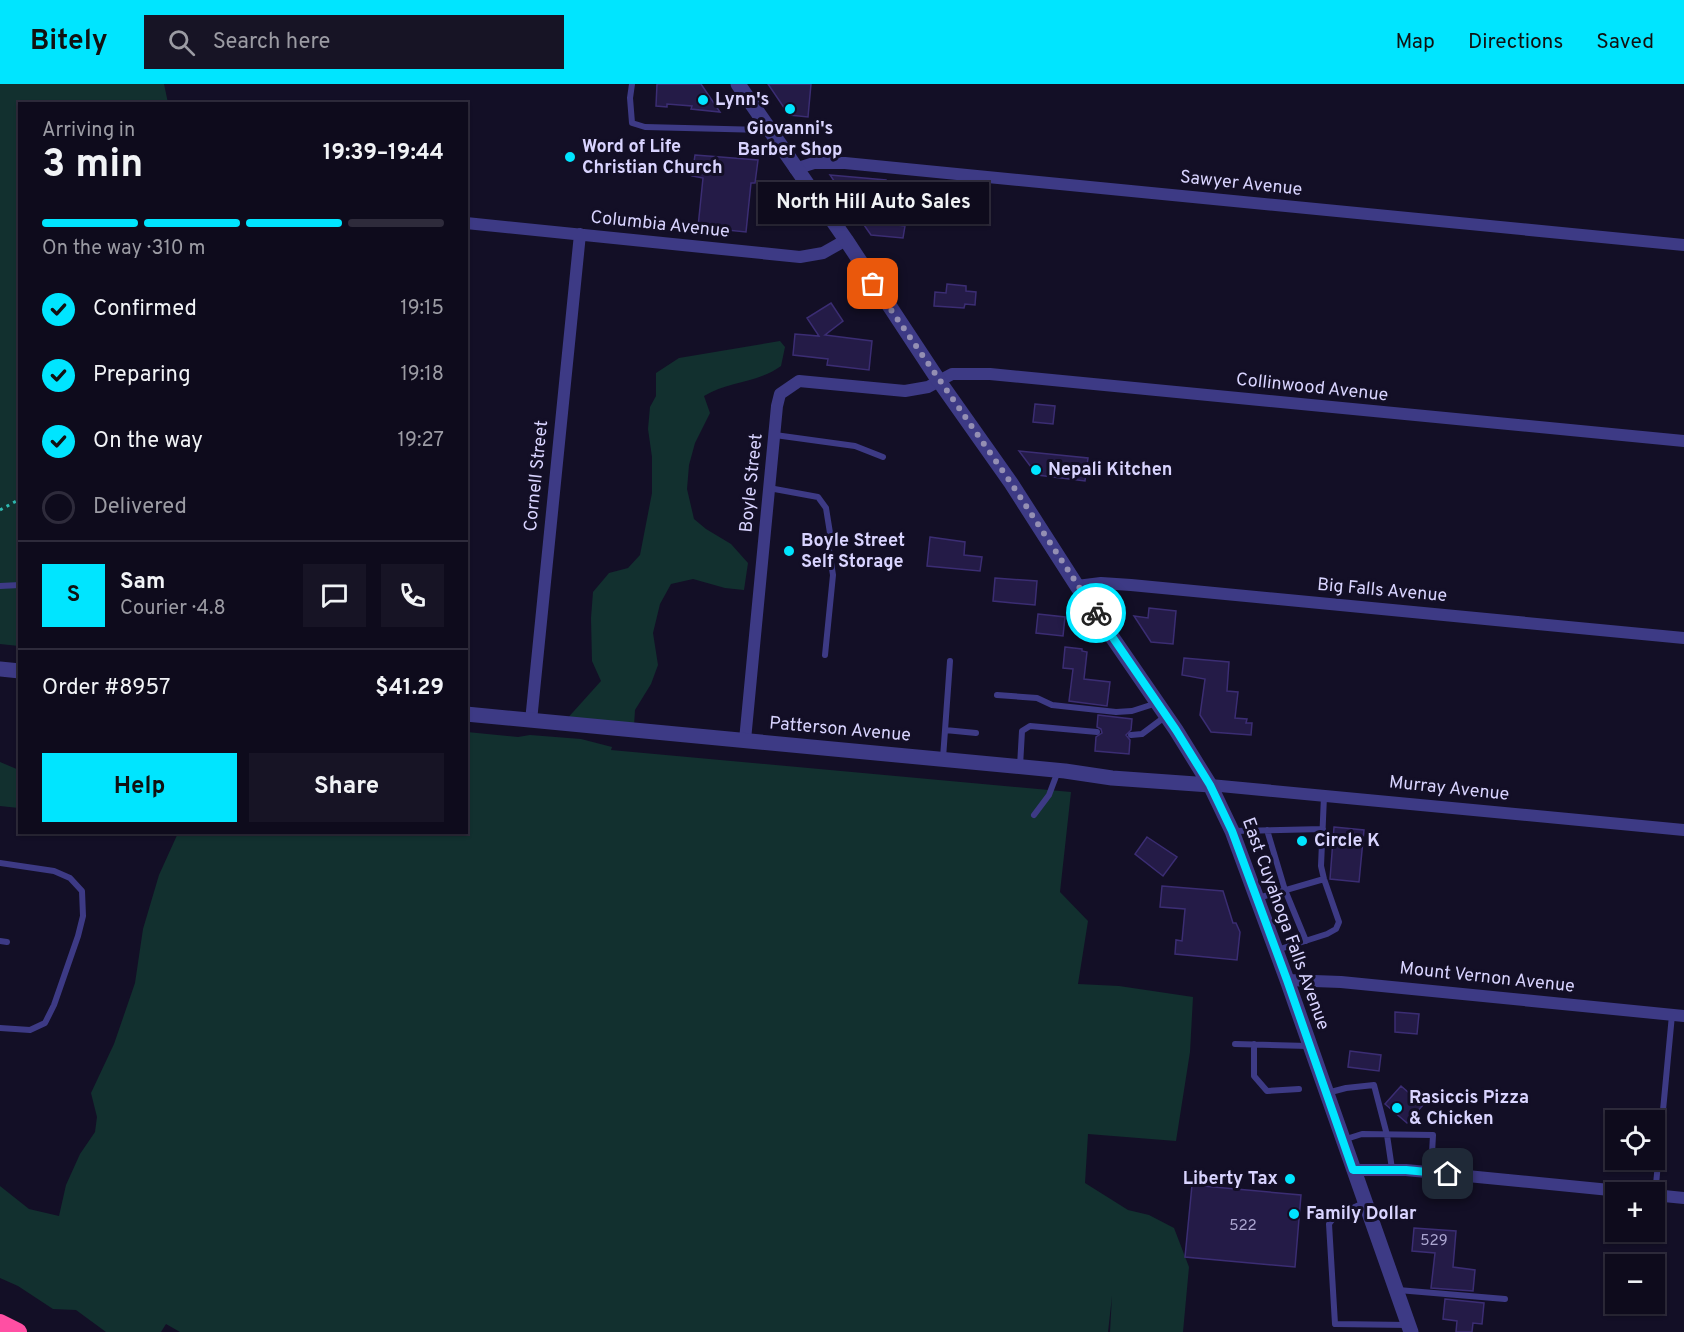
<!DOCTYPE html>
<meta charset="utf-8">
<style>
body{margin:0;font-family:Overpass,sans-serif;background:#171425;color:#f1f3f6;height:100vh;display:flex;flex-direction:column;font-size:22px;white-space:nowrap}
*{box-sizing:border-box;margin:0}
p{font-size:20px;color:#9b9ba3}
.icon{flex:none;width:33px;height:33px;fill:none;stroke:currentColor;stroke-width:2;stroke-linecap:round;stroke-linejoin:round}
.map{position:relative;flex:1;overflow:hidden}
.side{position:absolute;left:18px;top:18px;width:450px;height:732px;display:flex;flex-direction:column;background:#0e0b1c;border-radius:0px;box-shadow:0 2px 4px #0004,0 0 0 2px #2e2b3b}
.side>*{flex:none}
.fabs{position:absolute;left:1605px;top:1026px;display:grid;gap:12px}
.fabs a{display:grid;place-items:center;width:60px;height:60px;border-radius:0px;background:#0e0b1c;box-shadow:0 2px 4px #0004,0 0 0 2px #2e2b3b;font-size:30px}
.pin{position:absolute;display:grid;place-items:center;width:51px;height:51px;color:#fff;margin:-26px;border-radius:12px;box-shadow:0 3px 9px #0006}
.courier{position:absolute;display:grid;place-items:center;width:60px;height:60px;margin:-30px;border:4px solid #00e5ff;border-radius:50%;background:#fff;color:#222;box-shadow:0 2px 8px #0007}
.bubble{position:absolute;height:42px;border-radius:0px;background:#0e0b1c;box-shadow:0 2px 4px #0004,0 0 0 2px #2e2b3b;font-size:20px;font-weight:700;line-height:42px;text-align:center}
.overview em{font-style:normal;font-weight:700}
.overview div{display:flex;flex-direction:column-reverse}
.overview{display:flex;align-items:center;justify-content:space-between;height:102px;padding:0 24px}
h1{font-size:39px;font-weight:700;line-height:45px}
.bar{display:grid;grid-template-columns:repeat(4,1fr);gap:9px 6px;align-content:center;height:72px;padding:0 24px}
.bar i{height:8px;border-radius:4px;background:#2e2b3b}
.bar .active{background:#00e5ff}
.bar p{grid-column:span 4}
.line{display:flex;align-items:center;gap:15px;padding:0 24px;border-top:2px solid #2e2b3b}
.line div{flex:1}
.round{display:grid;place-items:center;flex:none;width:63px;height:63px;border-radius:0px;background:#171425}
ol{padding:0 24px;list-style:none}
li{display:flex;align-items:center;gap:18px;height:66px}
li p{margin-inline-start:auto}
li .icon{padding:6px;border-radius:50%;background:#00e5ff;color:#111;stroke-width:4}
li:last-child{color:#9b9ba3}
li i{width:33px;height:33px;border:3px solid #2e2b3b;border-radius:50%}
.cta{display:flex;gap:12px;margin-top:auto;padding:12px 24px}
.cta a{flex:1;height:69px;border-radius:0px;background:#00e5ff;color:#111;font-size:24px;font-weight:700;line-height:69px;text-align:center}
.cta a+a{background:#171425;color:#f1f3f6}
header{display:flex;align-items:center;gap:36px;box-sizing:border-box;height:84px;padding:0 30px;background:#00e5ff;color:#111}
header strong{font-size:28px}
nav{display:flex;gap:33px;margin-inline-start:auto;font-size:21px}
.search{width:420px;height:54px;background:#171425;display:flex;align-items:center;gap:15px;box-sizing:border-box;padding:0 21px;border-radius:0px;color:#9b9ba3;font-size:22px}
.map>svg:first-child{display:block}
.green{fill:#12302f}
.building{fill:#241b47;stroke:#3b2d73;stroke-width:1.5}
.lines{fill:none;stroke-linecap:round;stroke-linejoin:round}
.path{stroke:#2fb8b0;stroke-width:3;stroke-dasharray:3 4.5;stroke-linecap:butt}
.service{stroke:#3d3a85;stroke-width:6}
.minor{stroke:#3d3a85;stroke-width:12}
.tertiary{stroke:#3d3a85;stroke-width:15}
.motorway{stroke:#ff4fa3;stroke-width:18}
.done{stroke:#948fb3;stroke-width:6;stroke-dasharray:0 10.8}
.route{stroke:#00e5ff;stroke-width:8}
.poi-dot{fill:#00e5ff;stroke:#130f26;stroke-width:2}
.labels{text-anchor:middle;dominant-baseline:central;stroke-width:6;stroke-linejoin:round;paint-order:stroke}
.number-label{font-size:15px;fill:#aca6d1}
.poi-label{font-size:18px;font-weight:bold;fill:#d9d4ff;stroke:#130f26;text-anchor:start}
.street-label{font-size:18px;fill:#d9d4ff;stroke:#130f26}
</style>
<header>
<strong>Bitely</strong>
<div class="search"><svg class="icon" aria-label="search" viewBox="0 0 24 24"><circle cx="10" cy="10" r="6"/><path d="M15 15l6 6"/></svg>Search here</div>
<nav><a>Map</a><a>Directions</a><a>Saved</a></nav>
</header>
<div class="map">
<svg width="1684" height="1248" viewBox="0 0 1684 1248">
<rect width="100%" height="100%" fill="#130f26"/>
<path class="green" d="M 0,0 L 164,0 L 168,19 L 20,20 L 19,562 L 0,560 Z
M 780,257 L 785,263 L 781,282 C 758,299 728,297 704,312 L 710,329 L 695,359 L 689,381 L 687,405 L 694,435 L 706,445 L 731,460 L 748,479 L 744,506 L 725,504 L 693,495 L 671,500 L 660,520 L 653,549 L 658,581 L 651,600 L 635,626 L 634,642 L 565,637 L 601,597 L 592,577 L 591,534 L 593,508 L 609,489 L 628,484 L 640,471 L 652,409 L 652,373 L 648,345 L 650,323 L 656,312 L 656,289 L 679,274 Z
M 467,648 L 518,653 L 530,651 L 581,655 L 612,663 L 611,666 L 1071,708 L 1060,808 L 1088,837 L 1078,900 L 1119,902 L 1193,913 L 1190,968 L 1176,1057 L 1088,1050 L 1085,1099 L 1128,1126 L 1149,1131 L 1174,1144 L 1189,1183 L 1183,1248 L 1110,1248 L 1112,1212 L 1108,1248 L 180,1248 L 166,1240 L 161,1248 L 106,1248 L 76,1226 L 53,1225 L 18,1202 L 0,1194 L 0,1102 L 29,1125 L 59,1132 L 66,1101 L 80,1070 L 95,1048 L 97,1033 L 91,1009 L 114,960 L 135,899 L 143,845 L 159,791 L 178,749 L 466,748 Z
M 0,678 L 19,686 L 19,724 L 0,722 Z"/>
<path class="building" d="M 657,0 L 701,0 L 720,28 L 691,25 L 692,22 L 667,20 L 667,23 L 656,22 Z
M 768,0 L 811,0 L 808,33 L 789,31 Z
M 695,71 L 758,76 L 755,99 L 751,99 L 746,148 L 698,143 L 703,94 L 692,92 Z
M 830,91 L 886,96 L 882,139 L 905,142 L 903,154 L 871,151 L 864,141 L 865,123 L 851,122 Z
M 947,200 L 966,202 L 966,207 L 976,208 L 975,221 L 965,220 L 964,224 L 934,222 L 935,208 L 946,209 Z
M 831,219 L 843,237 L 825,251 L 872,257 L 869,286 L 827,281 L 828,275 L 793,271 L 795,250 L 819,252 L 807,234 Z
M 1035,320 L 1055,322 L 1053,340 L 1033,338 Z
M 1019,367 L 1088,374 L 1085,397 L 1037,391 Z
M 930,453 L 965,458 L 964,471 L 982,473 L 980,487 L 927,482 Z
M 995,494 L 1037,497 L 1035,521 L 993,517 Z
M 1149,524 L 1176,527 L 1173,560 L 1151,558 L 1134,532 L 1148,534 Z
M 1038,530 L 1065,533 L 1063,552 L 1036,549 Z
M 1065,563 L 1082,565 L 1082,567 L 1087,568 L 1084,595 L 1110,598 L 1107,622 L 1069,617 L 1073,585 L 1063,584 Z
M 1184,574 L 1229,578 L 1227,607 L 1238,608 L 1235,634 L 1247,635 L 1246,639 L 1252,639 L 1251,651 L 1211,648 L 1200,631 L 1205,595 L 1182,591 Z
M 1098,631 L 1132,635 L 1131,646 L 1126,651 L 1130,656 L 1129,670 L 1095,667 L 1096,653 L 1102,649 L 1101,645 L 1097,643 Z
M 1334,743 L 1364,746 L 1359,798 L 1330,795 Z
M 1147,753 L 1177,773 L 1163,792 L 1135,770 Z
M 1162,802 L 1223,807 L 1233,839 L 1236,839 L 1240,848 L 1237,876 L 1175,870 L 1176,856 L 1182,857 L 1185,825 L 1160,823 Z
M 1395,928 L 1419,930 L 1417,950 L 1395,948 Z
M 1350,967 L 1381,971 L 1379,987 L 1348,983 Z
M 1401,1002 L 1423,1021 L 1407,1039 L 1385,1020 Z
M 1192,1101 L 1301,1111 L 1295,1183 L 1185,1173 Z
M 1414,1144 L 1456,1147 L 1453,1183 L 1475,1186 L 1473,1207 L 1431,1204 L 1435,1169 L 1412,1167 Z
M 1445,1215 L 1484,1219 L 1482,1240 L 1473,1239 L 1472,1248 L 1456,1248 L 1457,1237 L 1443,1235 Z"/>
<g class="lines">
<path class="path" d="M 0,426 L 20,415"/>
<path class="service" d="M 632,0 L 630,14 L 632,39 L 645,43 L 766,46
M 775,351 L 855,362 L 883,373
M 769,404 L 818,413 L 826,424 L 830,449 L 829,466 L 833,491 L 825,571
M 0,502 L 20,501
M 997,611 L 1037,614 L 1052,621 L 1116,628 L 1132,627 L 1157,619
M 945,646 L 976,649
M 1131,651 L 1142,650 L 1166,632
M 943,674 L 950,577
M 1020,682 L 1022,647 L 1030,642 L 1097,648
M 1034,731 L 1049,711 L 1058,687
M 1267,746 L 1285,806 L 1306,857
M 1233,747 L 1323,745
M 0,779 L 54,787 L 70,794 L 82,807 L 83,832 L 78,852 L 54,921 L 45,939 L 30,946 L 0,944
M 1258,814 L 1324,795
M 0,857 L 7,858
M 1277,866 L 1327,850 L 1336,845 L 1339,838 L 1324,795 L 1321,782 L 1324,712
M 1235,960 L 1308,962
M 1254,960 L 1254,992 L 1267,1007 L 1299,1005
M 1327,1009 L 1346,1004 L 1374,1001 L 1387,1051 L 1392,1085
M 1343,1056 L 1362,1050 L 1433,1051 L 1431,1088
M 1655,1111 L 1672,931
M 1364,1119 L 1336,1131 L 1329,1140 L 1335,1240 L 1408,1241
M 1398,1206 L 1505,1215"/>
<path class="minor" d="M 795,85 L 814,79 L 845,79 L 1684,161
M 466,139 L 800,173 L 823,169 L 846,156
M 1077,502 L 1101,499 L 1131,501 L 1684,554
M 531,637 L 580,150
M 745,656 L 777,322 L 780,310 L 799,297 L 905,307 L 928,303 L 952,290 L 990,290 L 1684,357
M 1210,701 L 1684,746
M 1287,896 L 1341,898 L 1684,932
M 1353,1086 L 1406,1086 L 1630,1108
M 1654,1111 L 1684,1114"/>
<path class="tertiary" d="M 738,0 L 846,156 L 939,297 L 1011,399 L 1077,502 L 1176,646 L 1210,701 L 1232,747 L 1287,896 L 1411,1248
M 0,585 L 20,587
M 466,630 L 1065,687 L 1112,694 L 1210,701"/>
<path class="motorway" d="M 0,1239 L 18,1248"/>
</g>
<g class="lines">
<path class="done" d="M 873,200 L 1011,399 L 1096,529"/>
<path class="route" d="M 1096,529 L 1176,646 L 1210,701 L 1232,747 L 1287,896 L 1353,1086 L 1406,1086 L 1448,1090"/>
</g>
<g class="poi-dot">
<circle cx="703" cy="16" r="6"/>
<circle cx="790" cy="25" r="6"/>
<circle cx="570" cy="73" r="6"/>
<circle cx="1036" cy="386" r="6"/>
<circle cx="789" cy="467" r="6"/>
<circle cx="1302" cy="757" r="6"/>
<circle cx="1397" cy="1024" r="6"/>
<circle cx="1290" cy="1095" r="6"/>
<circle cx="1294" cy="1130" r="6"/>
</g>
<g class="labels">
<g class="number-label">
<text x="1243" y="1142">522</text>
<text x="1434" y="1157">529</text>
</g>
<g class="poi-label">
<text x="715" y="16">Lynn's</text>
<text x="790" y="45" text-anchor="middle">Giovanni's<tspan x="790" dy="21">Barber Shop</tspan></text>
<text x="582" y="63">Word of Life<tspan x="582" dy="21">Christian Church</tspan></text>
<text x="1048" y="386">Nepali Kitchen</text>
<text x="801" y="457">Boyle Street<tspan x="801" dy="21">Self Storage</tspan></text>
<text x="1314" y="757">Circle K</text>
<text x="1409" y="1014">Rasiccis Pizza<tspan x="1409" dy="21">&amp; Chicken</tspan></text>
<text x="1278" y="1095" text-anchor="end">Liberty Tax</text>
<text x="1306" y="1130">Family Dollar</text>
</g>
<g class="street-label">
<text transform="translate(1241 100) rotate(6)">Sawyer Avenue</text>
<text transform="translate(660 141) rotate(6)">Columbia Avenue</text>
<text transform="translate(1312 304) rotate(6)">Collinwood Avenue</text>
<text transform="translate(537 392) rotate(-84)">Cornell Street</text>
<text transform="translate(752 399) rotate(-84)">Boyle Street</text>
<text transform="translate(1382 507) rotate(5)">Big Falls Avenue</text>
<text transform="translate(840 646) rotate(5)">Patterson Avenue</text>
<text transform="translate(1449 705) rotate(6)">Murray Avenue</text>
<text transform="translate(1285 840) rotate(70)">East Cuyahoga Falls Avenue</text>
<text transform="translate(1487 894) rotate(6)">Mount Vernon Avenue</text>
</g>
</g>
</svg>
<div class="fabs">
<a><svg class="icon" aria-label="locate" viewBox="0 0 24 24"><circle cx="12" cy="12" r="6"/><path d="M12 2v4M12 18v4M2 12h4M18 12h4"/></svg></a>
<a>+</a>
<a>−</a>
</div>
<div class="pin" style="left:873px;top:200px;background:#ea580c"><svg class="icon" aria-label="bag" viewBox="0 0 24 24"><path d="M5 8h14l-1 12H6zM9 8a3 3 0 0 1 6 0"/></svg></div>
<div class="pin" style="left:1448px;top:1090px;background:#1f2937"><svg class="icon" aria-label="home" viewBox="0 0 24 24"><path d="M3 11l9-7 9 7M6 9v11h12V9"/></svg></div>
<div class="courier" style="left:1096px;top:529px"><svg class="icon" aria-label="bike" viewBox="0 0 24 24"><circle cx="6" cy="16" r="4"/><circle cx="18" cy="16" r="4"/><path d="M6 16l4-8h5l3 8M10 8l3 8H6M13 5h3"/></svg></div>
<div class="bubble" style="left:758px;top:98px;width:231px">North Hill Auto Sales</div>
<section class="side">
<div class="overview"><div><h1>3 min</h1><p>Arriving in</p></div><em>19:39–19:44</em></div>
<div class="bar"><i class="active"></i><i class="active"></i><i class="active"></i><i></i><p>On the way · 310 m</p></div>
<ol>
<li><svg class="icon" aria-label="check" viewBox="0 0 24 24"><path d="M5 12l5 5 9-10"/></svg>Confirmed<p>19:15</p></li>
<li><svg class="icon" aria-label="check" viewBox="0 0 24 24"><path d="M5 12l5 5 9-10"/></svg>Preparing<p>19:18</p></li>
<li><svg class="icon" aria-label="check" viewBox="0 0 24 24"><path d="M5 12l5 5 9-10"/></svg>On the way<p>19:27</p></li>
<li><i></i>Delivered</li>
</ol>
<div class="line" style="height:108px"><b class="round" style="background:#00e5ff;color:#111">S</b><div><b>Sam</b><p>Courier · 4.8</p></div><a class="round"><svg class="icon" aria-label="chat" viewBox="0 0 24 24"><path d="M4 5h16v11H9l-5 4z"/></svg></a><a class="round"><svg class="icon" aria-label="phone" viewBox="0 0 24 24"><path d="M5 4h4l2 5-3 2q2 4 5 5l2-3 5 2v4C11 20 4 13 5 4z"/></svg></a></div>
<div class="line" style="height:78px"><div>Order #8957</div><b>$41.29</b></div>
<div class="cta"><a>Help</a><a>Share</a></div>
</section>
</div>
